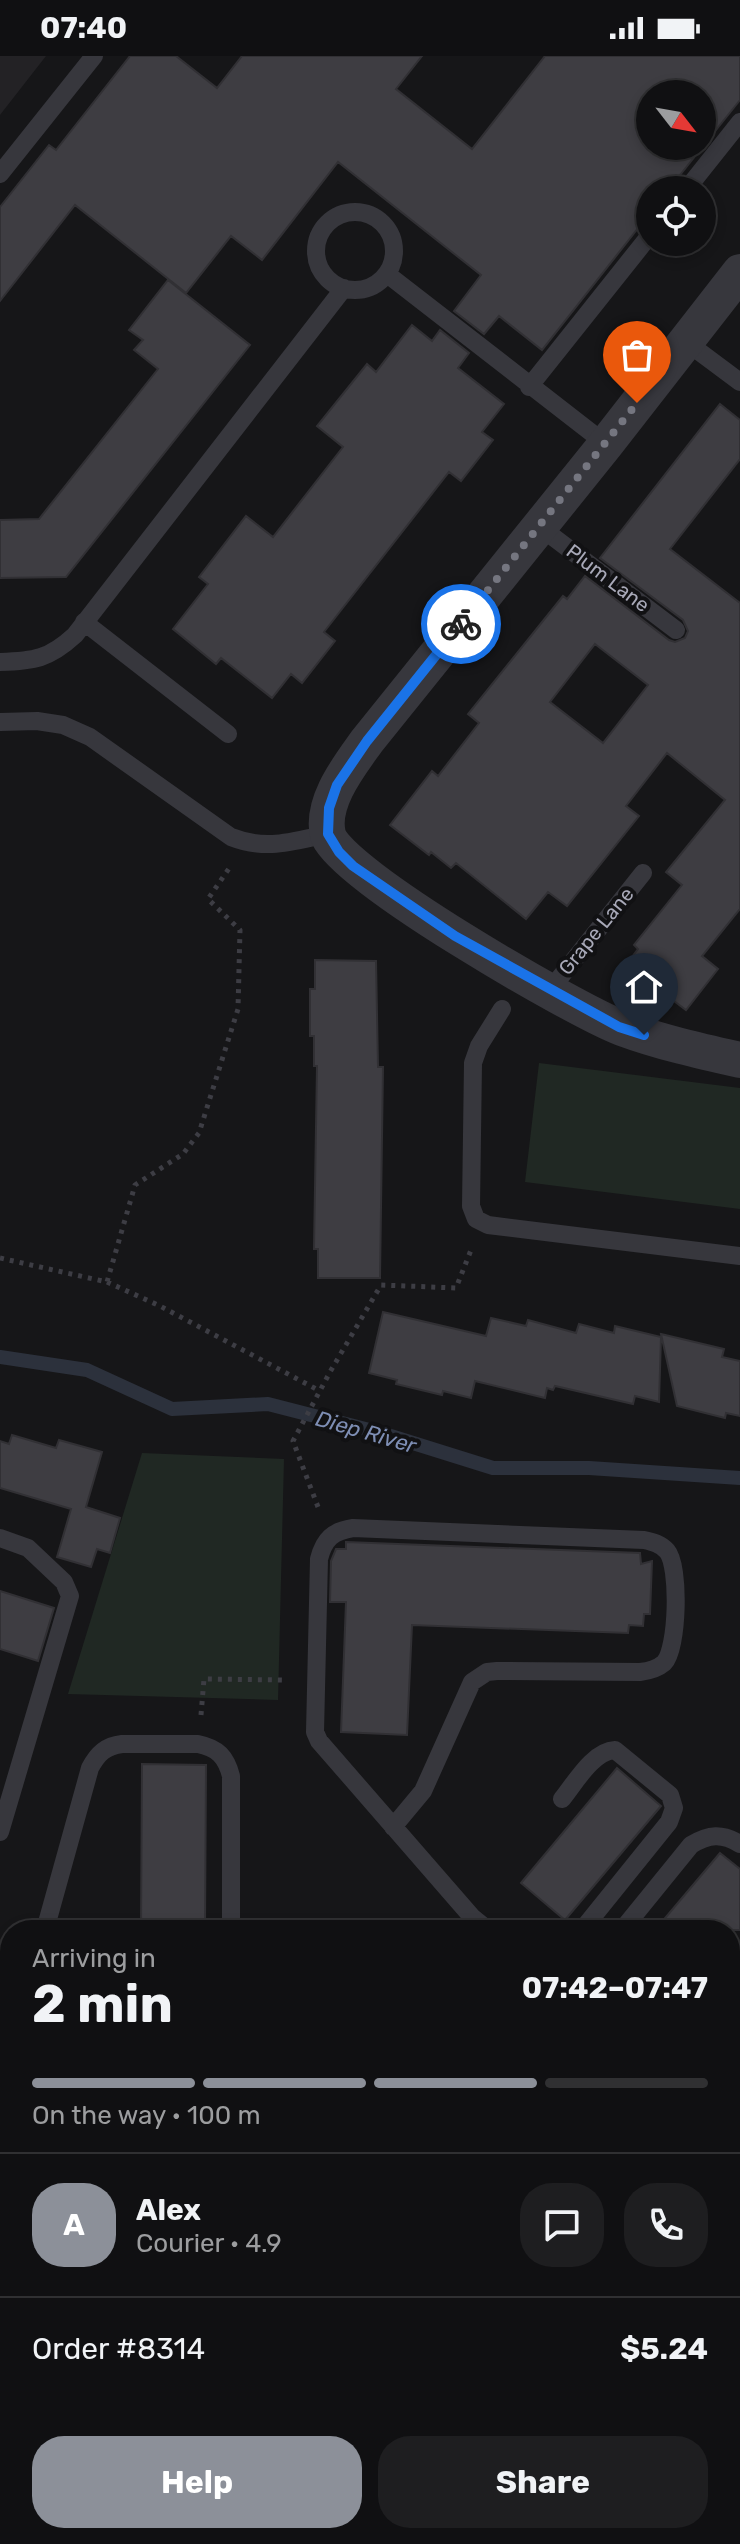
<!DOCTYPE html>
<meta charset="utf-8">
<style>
body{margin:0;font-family:Rubik,sans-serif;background:#1e1e20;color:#f1f3f6;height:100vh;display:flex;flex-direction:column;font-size:30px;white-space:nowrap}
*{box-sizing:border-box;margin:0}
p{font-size:26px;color:#9c9d9f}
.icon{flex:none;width:44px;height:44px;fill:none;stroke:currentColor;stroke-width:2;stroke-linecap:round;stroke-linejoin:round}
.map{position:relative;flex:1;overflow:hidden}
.drawer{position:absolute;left:0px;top:1864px;width:740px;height:624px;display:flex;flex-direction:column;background:#101012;border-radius:32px 32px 0 0;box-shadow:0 4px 12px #0003,0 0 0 2px #303032}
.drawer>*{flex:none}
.needle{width:52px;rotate:121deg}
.controls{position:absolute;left:636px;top:24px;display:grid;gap:16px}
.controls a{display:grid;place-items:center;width:80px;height:80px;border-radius:50%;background:#101012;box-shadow:0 4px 12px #0003,0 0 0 2px #303032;font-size:40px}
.pin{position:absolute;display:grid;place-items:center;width:68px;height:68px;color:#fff;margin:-82px -34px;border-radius:50% 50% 50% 0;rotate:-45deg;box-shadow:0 0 8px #0007}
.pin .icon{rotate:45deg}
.courier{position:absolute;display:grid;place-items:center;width:80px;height:80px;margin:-40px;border:6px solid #1a73e8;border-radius:50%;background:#fff;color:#222;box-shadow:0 2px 10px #0007}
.head em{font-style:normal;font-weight:700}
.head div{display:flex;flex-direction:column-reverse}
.head{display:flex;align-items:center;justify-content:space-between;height:136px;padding:0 32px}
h1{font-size:52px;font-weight:700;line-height:60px}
.bar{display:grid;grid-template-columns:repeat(4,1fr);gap:12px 8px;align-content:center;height:96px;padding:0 32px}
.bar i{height:10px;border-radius:6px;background:#303032}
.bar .current{background:#8c9099}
.bar p{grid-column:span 4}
.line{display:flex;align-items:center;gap:20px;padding:0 32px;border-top:2px solid #303032}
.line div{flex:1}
.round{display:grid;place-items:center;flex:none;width:84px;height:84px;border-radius:32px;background:#1e1e20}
.action{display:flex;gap:16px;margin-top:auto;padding:16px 32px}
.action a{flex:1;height:92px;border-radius:32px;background:#8c9099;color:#fff;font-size:32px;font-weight:700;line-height:92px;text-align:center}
.action a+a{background:#1e1e20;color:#f1f3f6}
.status{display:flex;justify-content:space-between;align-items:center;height:56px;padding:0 40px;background:#101012;direction:ltr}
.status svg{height:22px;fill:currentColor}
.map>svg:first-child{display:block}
.built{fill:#232225}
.grass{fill:#202823}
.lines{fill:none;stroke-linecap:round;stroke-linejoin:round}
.stream{stroke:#2c313c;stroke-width:14}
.building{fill:#3e3d42;stroke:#313034;stroke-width:2;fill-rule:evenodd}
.path{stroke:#3d3d44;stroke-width:5;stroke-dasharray:4 6;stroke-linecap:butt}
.lane{stroke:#37373d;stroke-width:18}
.street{stroke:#37373d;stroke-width:36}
.done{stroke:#757680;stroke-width:8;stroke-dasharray:0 14.4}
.route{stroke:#1a73e8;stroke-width:10}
.labels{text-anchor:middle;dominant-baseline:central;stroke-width:8;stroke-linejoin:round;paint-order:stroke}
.street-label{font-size:20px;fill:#a8a9b8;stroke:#111113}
.water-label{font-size:22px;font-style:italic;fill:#7e8eb4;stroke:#111113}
</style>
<div class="status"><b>07:40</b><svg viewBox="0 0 49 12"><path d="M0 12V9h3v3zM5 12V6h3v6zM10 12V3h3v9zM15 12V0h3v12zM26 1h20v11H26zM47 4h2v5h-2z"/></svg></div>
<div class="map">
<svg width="740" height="2488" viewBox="0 0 740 2488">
<rect width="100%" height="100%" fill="#161618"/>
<path class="built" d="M 0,0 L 46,0 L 0,59 Z
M 315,2478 L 355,2478 L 367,2488 L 307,2488 Z"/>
<path class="grass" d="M 539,1007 L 740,1032 L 740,1153 L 525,1126 Z
M 142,1397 L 284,1403 L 278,1644 L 68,1638 Z"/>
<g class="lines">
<path class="stream" d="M 0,1301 L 87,1314 L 172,1353 L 268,1348 L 381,1377 L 493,1412 L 589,1412 L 740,1422"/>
</g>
<path class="building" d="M 130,0 L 176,0 L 217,32 L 242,0 L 422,0 L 396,33 L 472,93 L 545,0 L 740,0 L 740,44 L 668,134 L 650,134 L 650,157 L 542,294 L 499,260 L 484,278 L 454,255 L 481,219 L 338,106 L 262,204 L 231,180 L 186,237 L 75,149 L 0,245 L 0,151 L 49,89 L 56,94 ZM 650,38 L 702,38 L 702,90 L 650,90 Z
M 168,224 L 250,289 L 66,521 L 0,522 L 0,464 L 39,463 L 158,313 L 134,294 L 143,284 L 129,274 Z
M 412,269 L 432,285 L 440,274 L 469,297 L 458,312 L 504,348 L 482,376 L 493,384 L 461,425 L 449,416 L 324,576 L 335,585 L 302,627 L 291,618 L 272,642 L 221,602 L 216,608 L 173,573 L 208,528 L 199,521 L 246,460 L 273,481 L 343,391 L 317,370 L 367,308 L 376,316 Z
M 720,348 L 740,364 L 740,403 L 670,493 L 740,547 L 740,853 L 702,900 L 718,913 L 686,954 L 666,939 L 663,942 L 624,911 L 638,893 L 634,889 L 682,829 L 666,816 L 725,744 L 667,697 L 626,750 L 639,760 L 567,850 L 548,836 L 526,863 L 456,807 L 451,812 L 431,796 L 429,799 L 390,769 L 432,715 L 438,720 L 479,667 L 468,658 L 563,540 L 567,543 L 585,520 L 669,584 L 675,586 L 685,582 L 688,575 L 683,564 L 600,502 ZM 595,588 L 648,629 L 603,687 L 550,646 Z
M 315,904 L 376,905 L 378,1011 L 383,1011 L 380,1222 L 318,1222 L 318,1193 L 314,1193 L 317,1010 L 314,1010 L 314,980 L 310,980 L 310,933 L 315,933 Z
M 383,1256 L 486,1280 L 491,1262 L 526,1270 L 528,1264 L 576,1277 L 579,1268 L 614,1277 L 615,1270 L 661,1281 L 659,1346 L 635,1340 L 633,1348 L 555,1330 L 553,1334 L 547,1332 L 545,1342 L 475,1325 L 471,1342 L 443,1335 L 442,1339 L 396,1328 L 397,1324 L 369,1317 Z
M 661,1278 L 724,1293 L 722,1301 L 740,1305 L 740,1360 L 726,1357 L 725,1362 L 677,1350 Z
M 12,1379 L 56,1392 L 59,1384 L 102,1396 L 86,1451 L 120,1462 L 110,1497 L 97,1493 L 91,1511 L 57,1501 L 71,1453 L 0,1432 L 0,1385 L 9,1388 Z
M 346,1486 L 640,1497 L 641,1508 L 652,1505 L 650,1558 L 644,1558 L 643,1570 L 629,1569 L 628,1577 L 412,1569 L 407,1679 L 341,1676 L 346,1546 L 330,1546 L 331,1505 L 336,1493 L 346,1493 Z
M 0,1535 L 54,1552 L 38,1605 L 0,1593 Z
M 142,1708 L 206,1709 L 205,1874 L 141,1874 Z
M 617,1712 L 661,1750 L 565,1864 L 521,1827 Z
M 720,1797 L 740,1813 L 740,1874 L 655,1874 Z"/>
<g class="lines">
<path class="path" d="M 0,1202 L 107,1226 L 135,1129 L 183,1098 L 199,1077 L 238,953 L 240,874 L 208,843 L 230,811
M 107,1226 L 160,1250 L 320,1335
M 318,1451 L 293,1385 L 330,1316 L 381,1229 L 456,1232 L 471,1194
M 201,1659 L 204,1623 L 286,1624
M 0,1947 L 10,1953"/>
<path class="lane" d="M 0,118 L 94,0
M 686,134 L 740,66
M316 195a39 39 0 1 1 78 0a39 39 0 1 1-78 0Z
M 387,218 L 606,388
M 685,285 L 740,326
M 529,331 L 650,179
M 540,471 L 676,574
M 84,566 L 228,678
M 0,606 C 34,605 49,603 75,579 L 344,232
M 0,666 L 37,665 L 63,669 L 90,681 L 231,781 C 267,795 293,785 328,778
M 550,934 L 643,817
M 502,953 L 479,990 L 473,1007 L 471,1150 L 476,1163 L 488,1169 L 740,1200
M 0,1482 L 28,1492 L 64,1526 L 70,1540 L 0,1776
M 562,1743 C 575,1727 593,1695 615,1694 L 670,1739 L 674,1752 L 669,1766 L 582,1874
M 393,1771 L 423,1735 L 472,1626 L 487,1616 L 497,1615 L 640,1616 C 649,1615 657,1613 664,1607 C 678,1593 680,1510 667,1495 C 661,1488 653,1486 644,1484 L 353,1472 C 333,1475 324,1483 319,1503 L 315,1676 L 319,1685 L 472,1861 L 488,1874
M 45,1874 L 90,1712 C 98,1697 106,1690 122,1688 L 198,1688 C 218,1692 226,1701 231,1720 L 231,1874
M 622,1874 L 691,1789 C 709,1778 722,1777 740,1788
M 0,2027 L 10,2024
M 730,2080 L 740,2088
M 0,2392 L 10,2380"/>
<path class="street" d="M 740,216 L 606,388 L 367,685 C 350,709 320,746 328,779 C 339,818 576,955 622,972 C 660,986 700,995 740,1004
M 722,2478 L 734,2488"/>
</g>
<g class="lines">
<path class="done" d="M 461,568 L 637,347"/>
<path class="route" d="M 461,568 L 367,685 L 337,729 L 329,752 L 328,778 L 339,796 L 353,810 L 455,880 L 619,971 L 644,979"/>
</g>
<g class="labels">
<g class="street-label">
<text transform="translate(608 522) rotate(37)">Plum Lane</text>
<text transform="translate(596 875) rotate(-51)">Grape Lane</text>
</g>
<g class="water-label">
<text transform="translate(366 1376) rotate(16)">Diep River</text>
</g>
</g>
</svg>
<div class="controls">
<a><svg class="needle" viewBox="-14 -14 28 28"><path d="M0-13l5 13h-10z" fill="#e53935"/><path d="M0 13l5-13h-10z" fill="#9c9d9f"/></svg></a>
<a><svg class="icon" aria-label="locate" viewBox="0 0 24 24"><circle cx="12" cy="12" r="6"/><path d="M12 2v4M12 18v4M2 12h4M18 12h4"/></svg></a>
</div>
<div class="pin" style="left:637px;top:347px;background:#ea580c"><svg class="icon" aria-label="bag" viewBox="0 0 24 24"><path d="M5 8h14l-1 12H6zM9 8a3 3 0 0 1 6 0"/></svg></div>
<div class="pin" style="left:644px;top:979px;background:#1f2937"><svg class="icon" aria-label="home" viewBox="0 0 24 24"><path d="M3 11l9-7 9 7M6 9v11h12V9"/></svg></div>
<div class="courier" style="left:461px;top:568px"><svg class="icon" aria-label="bike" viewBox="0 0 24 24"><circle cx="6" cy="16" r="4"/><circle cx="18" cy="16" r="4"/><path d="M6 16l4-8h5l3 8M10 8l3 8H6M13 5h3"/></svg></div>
<section class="drawer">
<div class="head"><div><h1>2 min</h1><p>Arriving in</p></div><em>07:42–07:47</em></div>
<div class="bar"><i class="current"></i><i class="current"></i><i class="current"></i><i></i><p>On the way · 100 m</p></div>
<div class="line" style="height:144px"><b class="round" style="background:#8c9099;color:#fff">A</b><div><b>Alex</b><p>Courier · 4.9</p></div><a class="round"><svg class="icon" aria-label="chat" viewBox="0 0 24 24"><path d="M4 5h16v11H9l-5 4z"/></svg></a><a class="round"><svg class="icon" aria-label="phone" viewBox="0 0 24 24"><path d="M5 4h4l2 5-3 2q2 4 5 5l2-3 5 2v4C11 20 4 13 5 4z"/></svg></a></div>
<div class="line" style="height:104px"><div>Order #8314</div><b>$5.24</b></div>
<div class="action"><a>Help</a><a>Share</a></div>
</section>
</div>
